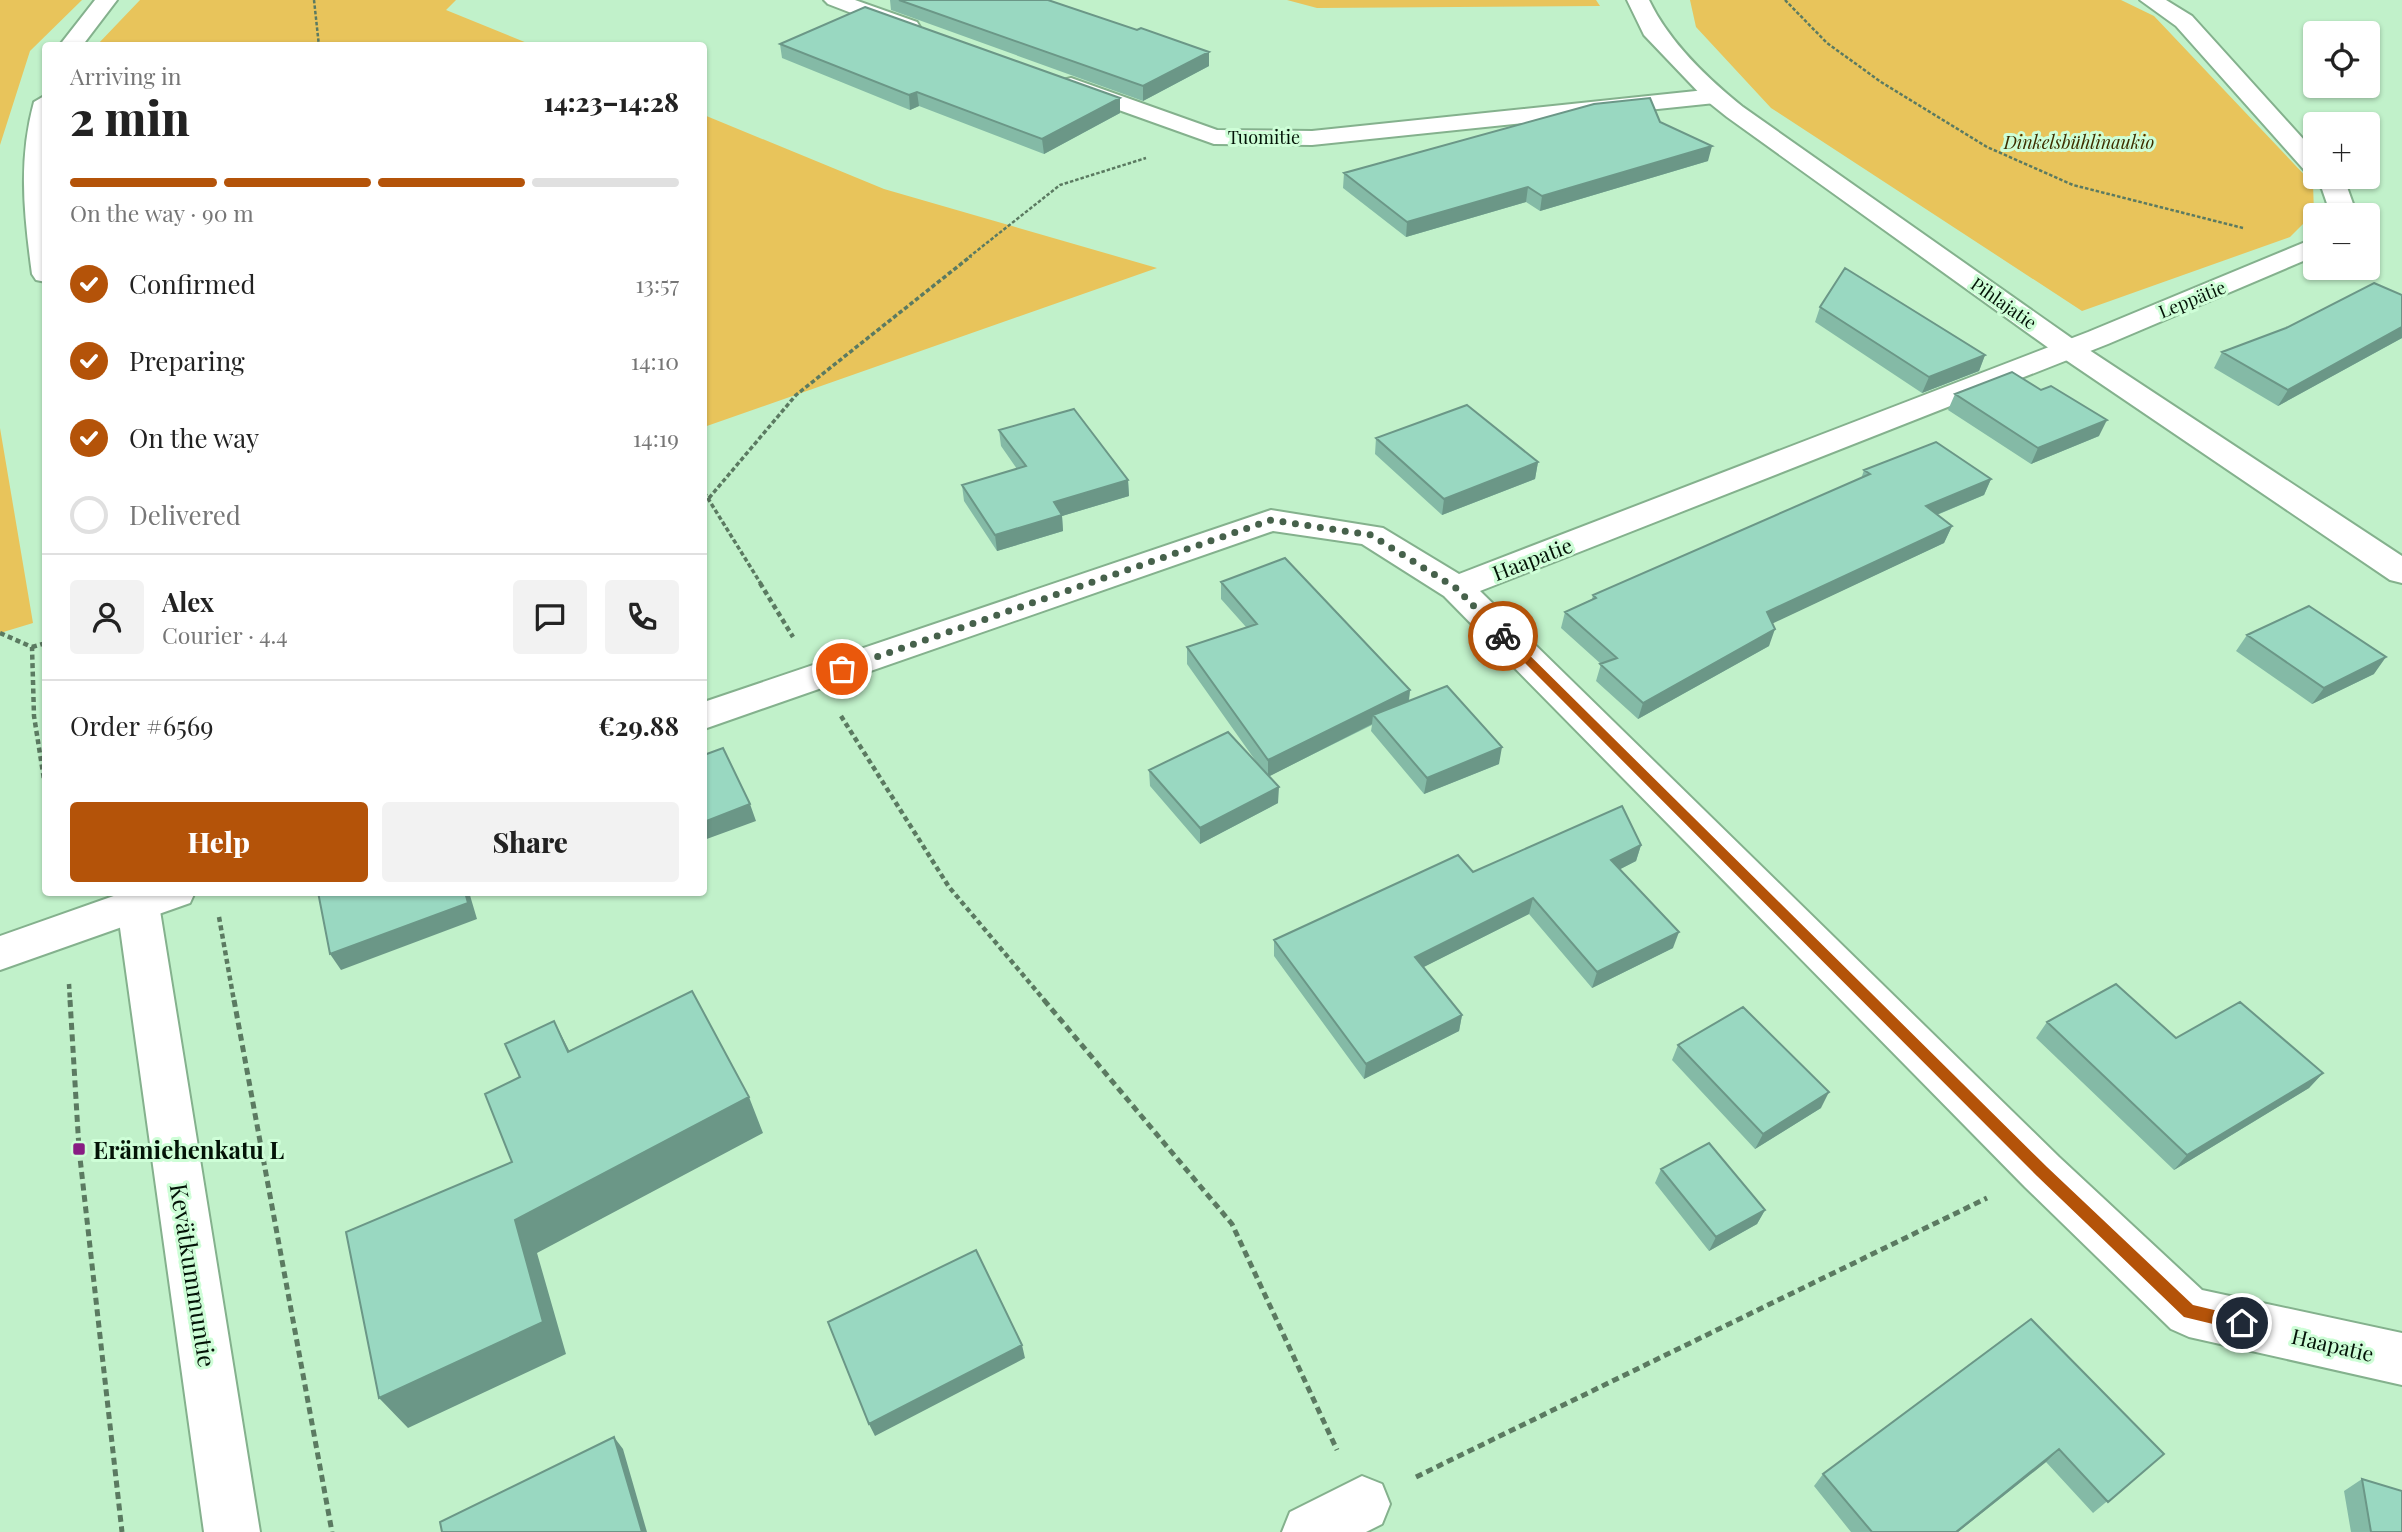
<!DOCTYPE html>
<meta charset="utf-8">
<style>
body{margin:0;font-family:"Playfair Display",serif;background:#f2f2f2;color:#222;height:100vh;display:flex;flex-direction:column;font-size:26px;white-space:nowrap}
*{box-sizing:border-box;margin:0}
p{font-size:23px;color:#767676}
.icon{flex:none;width:38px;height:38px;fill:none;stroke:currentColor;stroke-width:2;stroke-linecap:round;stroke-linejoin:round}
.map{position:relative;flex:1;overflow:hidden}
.panel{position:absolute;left:42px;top:42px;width:665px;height:854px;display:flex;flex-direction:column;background:#fff;border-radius:7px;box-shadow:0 2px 5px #0004}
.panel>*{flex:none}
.tools{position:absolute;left:2303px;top:21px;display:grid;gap:14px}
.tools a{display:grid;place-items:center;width:77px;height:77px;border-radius:7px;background:#fff;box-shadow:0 2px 5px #0004;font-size:35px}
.pin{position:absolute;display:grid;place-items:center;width:60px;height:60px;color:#fff;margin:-30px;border:4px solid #fff;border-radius:50%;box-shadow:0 2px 7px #0007}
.courier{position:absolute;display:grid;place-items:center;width:70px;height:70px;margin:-35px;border:5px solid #b45309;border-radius:50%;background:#fff;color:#222;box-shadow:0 2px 9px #0007}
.overview em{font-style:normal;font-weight:800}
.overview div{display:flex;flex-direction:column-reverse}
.overview{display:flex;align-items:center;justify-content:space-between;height:119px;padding:0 28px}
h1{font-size:46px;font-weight:800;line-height:52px}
.bar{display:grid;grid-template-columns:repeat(4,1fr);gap:10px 7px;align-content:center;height:84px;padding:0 28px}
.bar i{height:9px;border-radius:5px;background:#e0e0e0}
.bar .on{background:#b45309}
.bar p{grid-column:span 4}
.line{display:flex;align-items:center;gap:18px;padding:0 28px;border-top:2px solid #e0e0e0}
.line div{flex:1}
.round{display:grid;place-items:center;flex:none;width:74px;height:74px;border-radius:7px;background:#f2f2f2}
ol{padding:0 28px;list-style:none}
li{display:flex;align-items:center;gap:21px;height:77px}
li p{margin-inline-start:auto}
li .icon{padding:7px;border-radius:50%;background:#b45309;color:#fff;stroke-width:4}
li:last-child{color:#767676}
li i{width:38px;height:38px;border:4px solid #e0e0e0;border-radius:50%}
.primary-button{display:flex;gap:14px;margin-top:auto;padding:14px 28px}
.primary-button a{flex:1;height:80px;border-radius:7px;background:#b45309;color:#fff;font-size:28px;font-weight:800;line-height:80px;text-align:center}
.primary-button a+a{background:#f2f2f2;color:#222}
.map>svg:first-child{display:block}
.green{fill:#e8c45b}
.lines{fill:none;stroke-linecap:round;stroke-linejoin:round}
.minor-casing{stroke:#84b18d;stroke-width:4}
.tertiary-casing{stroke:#84b18d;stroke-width:4}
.path-far3{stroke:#5b7a61;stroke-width:2.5;stroke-dasharray:3.5 2;stroke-linecap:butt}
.path-far2{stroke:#5b7a61;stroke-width:3.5;stroke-dasharray:4.5 2.5;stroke-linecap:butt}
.path-far1{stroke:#5b7a61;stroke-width:4.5;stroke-dasharray:5 3.5;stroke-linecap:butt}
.path{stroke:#5b7a61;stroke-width:5;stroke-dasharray:7 4.5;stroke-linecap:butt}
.minor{fill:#fff;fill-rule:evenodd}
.tertiary{fill:#fff;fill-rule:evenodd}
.wall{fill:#84baa6}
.shaded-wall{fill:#6b9787}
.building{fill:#99d8c1;stroke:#6b9787;stroke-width:2}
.route{fill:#b45309}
.done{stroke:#46614b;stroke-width:7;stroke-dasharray:0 12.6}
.poi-dot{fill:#881d83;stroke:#cefed7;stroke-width:2.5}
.labels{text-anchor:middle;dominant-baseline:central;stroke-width:6;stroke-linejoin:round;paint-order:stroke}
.far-street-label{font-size:18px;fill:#031307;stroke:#cefed7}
.far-park-label{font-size:18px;font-style:italic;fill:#3d2e00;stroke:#cefed7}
.street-label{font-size:21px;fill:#031307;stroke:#cefed7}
.near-poi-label{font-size:24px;font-weight:bold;fill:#031307;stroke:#cefed7;text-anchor:start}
.near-street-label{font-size:24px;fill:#031307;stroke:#cefed7}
</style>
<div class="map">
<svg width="2402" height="1532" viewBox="0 0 2402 1532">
<rect width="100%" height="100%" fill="#c1f1ca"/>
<path class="green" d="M 0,0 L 82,0 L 30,51 L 0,145 Z
M 140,0 L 456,0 L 446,10 L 532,45 L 97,45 Z
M 1287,0 L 1596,0 L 1600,6 L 1317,8 Z
M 1690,0 L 2121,0 L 2154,16 L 2313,184 L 2314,213 L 2290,237 L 2082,311 L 1771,108 L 1696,27 Z
M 704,115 L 884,189 L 1157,268 L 704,427 Z
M 0,428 L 33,623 L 0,633 Z"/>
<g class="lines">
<g class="minor-casing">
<path id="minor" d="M 824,0 L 855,0 L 917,22 L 920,27 L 909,34 L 901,32 L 828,4 Z
M 2140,0 L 2166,0 L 2192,16 L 2315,152 L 2315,177 L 2338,177 L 2347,187 L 2357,215 L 2331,215 L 2322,189 L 2311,177 L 2313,174 L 2306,172 L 2176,26 Z
M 1071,78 L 1217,130 L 1312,131 L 1715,89 L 1723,91 L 1727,96 L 1723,101 L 1715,103 L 1312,145 L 1214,144 L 1063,90 L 1059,85 L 1063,80 Z
M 2315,238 L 2315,256 L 2108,344 L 1480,591 L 2059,1157 L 2202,1290 L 2402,1333 L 2402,1385 L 2189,1337 L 2171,1329 L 2025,1187 L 1444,596 L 1362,544 L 1273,531 L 704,729 L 704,702 L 1271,510 L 1383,528 L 1459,574 L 2088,332 Z
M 125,892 L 195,892 L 190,903 L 0,970 L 0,936 Z
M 1362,1476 L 1382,1484 L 1390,1504 L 1382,1524 L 1366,1532 L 1282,1532 L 1290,1512 Z"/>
</g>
<g class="tertiary-casing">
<path id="tertiary" d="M 95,0 L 117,0 L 82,46 L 59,46 Z
M 1627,0 L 1649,0 C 1669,42 1707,78 1743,107 L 2077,342 L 2402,556 L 2402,583 L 2390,580 L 2057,354 L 1727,117 L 1707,101 L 1644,35 Z
M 46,95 L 46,282 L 36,280 L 32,274 C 24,215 18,160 34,102 Z
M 115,892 L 157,892 L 260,1532 L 204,1532 Z"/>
</g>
<path class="path-far3" d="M 314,0 L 319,46
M 1785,0 L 1827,43 L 1881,82 L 1987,147 L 2073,185 L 2243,228
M 969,257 L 1060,185 L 1146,158"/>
<path class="path-far2" d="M 704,492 L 761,584
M 709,498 L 796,395 L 971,256"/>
<path class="path-far1" d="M 760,583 L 793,637
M 0,633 L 32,647 L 34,716 L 46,792
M 32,647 L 46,643
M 841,716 L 949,887 L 1045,1001
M 219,917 L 234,1001
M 69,984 L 70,1001"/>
<path class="path" d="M 70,1000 L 79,1149 L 122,1532
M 234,1000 L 332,1532
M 1044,1000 L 1232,1224 L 1337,1450
M 1416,1477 L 1987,1198"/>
<use href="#minor" class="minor"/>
<use href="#tertiary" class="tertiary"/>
</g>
<path class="wall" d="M 890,0 L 1048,0 L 1137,30 L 1209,66 L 1143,101 L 891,10 Z
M 780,44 L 1120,98 L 1120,113 L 1044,154 L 919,106 L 910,110 L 782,58 Z
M 1660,122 L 1708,161 L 1540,211 L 1526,202 L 1406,237 L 1343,188 L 1344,173 Z
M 2402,295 L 2402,338 L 2278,406 L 2214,368 L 2222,352 L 2286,328 Z
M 1820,307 L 1985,355 L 1979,371 L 1922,393 L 1815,322 Z
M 1955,394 L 2099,436 L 2031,464 L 1948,410 Z
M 999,430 L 1128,480 L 1129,496 L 1062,516 L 1063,531 L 997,551 L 964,501 L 962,485 L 1017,469 L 1001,446 Z
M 1376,438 L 1538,462 L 1535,479 L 1442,515 L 1375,454 Z
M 1864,470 L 1991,479 L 1984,495 L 1937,515 L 1952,526 L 1944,543 L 1772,623 L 1769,646 L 1638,719 L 1596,681 L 1601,664 L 1561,628 L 1565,612 L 1592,599 L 1593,595 L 1861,479 Z
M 1221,582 L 1410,690 L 1409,701 L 1499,764 L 1424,794 L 1371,731 L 1372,725 L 1269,776 L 1278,803 L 1200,844 L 1150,786 L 1149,770 L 1260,767 L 1187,664 L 1187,647 L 1246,627 L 1221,599 Z
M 2247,635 L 2374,674 L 2312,704 L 2236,651 Z
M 1641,845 L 1636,861 L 1620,869 L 1673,948 L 1592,988 L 1529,914 L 1423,967 L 1462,1015 L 1459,1031 L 1364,1079 L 1274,956 L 1274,940 Z
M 2047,1022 L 2176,1038 L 2323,1073 L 2309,1088 L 2174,1170 L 2036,1038 Z
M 1678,1045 L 1821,1108 L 1755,1149 L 1672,1060 Z
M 1661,1169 L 1765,1210 L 1757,1224 L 1709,1251 L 1655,1183 Z
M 2031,1319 L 2164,1454 L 2093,1513 L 2046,1462 L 1958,1532 L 1851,1532 L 1814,1486 L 1823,1474 Z
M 2362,1479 L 2402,1532 L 2351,1532 L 2344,1491 Z"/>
<path class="shaded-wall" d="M 1209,52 L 1209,66 L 1143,101 L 1143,86 Z
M 917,92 L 919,106 L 910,110 L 909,95 Z
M 1120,98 L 1120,113 L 1044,154 L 1042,139 Z
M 1712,146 L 1708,161 L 1540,211 L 1542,196 Z
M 1528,187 L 1526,202 L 1406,237 L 1407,222 Z
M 2402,327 L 2402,338 L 2278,406 L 2288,390 Z
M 1985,355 L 1979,371 L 1922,393 L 1929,377 Z
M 2107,420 L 2099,436 L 2031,464 L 2038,448 Z
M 1538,462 L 1535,479 L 1442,515 L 1444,499 Z
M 1991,479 L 1984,495 L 1919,522 L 1926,506 Z
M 1128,480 L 1129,496 L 1062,516 L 1063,531 L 997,551 L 995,535 L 1054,502 Z
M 1952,526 L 1944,543 L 1761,629 L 1767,612 Z
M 1775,629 L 1769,646 L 1638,719 L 1643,703 Z
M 2386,657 L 2374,674 L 2312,704 L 2324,688 Z
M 1410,690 L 1408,706 L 1373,715 L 1372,724 L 1268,777 L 1268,760 Z
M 1502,747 L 1499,764 L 1424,794 L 1427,778 Z
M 1279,787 L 1278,803 L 1200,844 L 1200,828 Z
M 750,804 L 756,821 L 704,840 L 704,822 Z
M 1641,845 L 1636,861 L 1607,876 L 1611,860 Z
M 465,892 L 469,892 L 477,919 L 341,970 L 330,954 Z
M 1533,898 L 1529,914 L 1412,973 L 1415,957 Z
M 1679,932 L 1673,948 L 1592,988 L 1597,972 Z
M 1462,1015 L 1459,1031 L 1364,1079 L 1366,1064 Z
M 554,1021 L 573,1058 L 568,1052 Z
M 2323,1073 L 2309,1088 L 2174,1170 L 2187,1155 Z
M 1829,1092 L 1821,1108 L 1755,1149 L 1763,1134 Z
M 749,1097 L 763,1133 L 537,1253 L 566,1354 L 408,1428 L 379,1398 L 515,1220 Z
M 1765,1210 L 1757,1224 L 1709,1251 L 1716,1237 Z
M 1022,1345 L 1025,1358 L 875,1436 L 869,1424 Z
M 614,1437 L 623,1449 L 647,1532 L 642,1532 Z
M 2059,1449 L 2046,1462 L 1958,1532 L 1956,1532 Z"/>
<path class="building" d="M 899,0 L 1048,0 L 1137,30 L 1141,28 L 1209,52 L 1143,86 Z
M 865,7 L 1120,98 L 1042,139 L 917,92 L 909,95 L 780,44 Z
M 1650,98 L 1660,122 L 1712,146 L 1542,196 L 1528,187 L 1407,222 L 1344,173 L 1594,104 Z
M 1845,268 L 1985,355 L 1929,377 L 1820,307 Z
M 2374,283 L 2402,295 L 2402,327 L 2288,390 L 2222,352 L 2286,328 Z
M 2012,372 L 2041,390 L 2051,386 L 2107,420 L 2038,448 L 1955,394 Z
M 1467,405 L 1538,462 L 1444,499 L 1376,438 Z
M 1074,409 L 1128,480 L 1054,502 L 1062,515 L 995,535 L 962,485 L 1026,466 L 999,430 Z
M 1936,442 L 1991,479 L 1926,506 L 1952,526 L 1767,612 L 1775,629 L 1643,703 L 1600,664 L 1617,658 L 1565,612 L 1596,598 L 1593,595 L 1870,474 L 1864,470 Z
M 1285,558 L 1410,690 L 1268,760 L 1187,647 L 1257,624 L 1221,582 Z
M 2309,606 L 2386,657 L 2324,688 L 2247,635 Z
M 1447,686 L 1502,747 L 1427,778 L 1373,715 Z
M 1228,732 L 1279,787 L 1200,828 L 1149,770 Z
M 723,748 L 750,804 L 704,822 L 704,755 Z
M 1622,806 L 1641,845 L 1611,860 L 1679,932 L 1597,972 L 1533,898 L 1415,957 L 1462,1015 L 1366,1064 L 1274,940 L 1458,855 L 1473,872 Z
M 318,892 L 465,892 L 468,903 L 330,954 Z
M 2116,984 L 2176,1038 L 2240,1002 L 2323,1073 L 2187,1155 L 2047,1022 Z
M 692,991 L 749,1097 L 515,1220 L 543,1322 L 379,1398 L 346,1232 L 512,1162 L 485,1094 L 520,1077 L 505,1044 L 554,1021 L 568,1052 Z
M 1743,1007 L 1829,1092 L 1763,1134 L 1678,1045 Z
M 1709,1143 L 1765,1210 L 1716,1237 L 1661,1169 Z
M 976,1250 L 1022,1345 L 869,1424 L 828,1322 Z
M 2031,1319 L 2164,1454 L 2108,1502 L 2059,1449 L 1956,1532 L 1872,1532 L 1823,1474 Z
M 614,1437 L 642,1532 L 442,1532 L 440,1522 Z
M 2362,1479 L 2402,1491 L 2402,1532 L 2371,1532 Z"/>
<path class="route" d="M 1500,633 L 1507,633 L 2047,1167 L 2193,1305 L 2248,1318 L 2248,1329 L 2242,1331 L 2184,1317 L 2037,1176 L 1500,638 Z"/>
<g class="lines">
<path class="done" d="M 842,669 L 1271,520 L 1371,535 L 1456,588 L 1503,636"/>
</g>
<rect class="poi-dot" x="72" y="1142" width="14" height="14" rx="3.5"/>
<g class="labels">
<g class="far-street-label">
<text x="1264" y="137">Tuomitie</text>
<text transform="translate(2192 299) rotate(-22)">Leppätie</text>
<text transform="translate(2004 303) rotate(35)">Pihlajatie</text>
</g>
<g class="far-park-label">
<text x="2079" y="142">Dinkelsbühlinaukio</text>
</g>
<g class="street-label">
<text transform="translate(1532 558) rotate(-21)">Haapatie</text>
<text transform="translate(2333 1344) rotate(13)">Haapatie</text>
</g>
<g class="near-poi-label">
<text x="93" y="1149">Erämiehenkatu L</text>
</g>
<g class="near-street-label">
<text transform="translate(194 1275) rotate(81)">Kevätkummuntie</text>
</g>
</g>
</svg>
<div class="tools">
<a><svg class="icon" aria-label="locate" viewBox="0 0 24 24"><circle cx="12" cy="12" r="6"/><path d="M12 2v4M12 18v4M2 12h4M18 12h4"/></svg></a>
<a>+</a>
<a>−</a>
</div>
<div class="pin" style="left:842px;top:669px;background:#ea580c"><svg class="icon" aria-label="bag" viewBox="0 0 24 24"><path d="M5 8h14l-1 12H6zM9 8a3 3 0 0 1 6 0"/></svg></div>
<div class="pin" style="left:2242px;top:1323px;background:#1f2937"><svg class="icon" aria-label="home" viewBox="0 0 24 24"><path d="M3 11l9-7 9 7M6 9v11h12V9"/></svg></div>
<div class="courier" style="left:1503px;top:636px"><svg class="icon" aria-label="bike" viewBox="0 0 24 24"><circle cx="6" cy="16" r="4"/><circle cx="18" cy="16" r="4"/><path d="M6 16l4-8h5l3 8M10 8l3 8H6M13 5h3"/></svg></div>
<section class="panel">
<div class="overview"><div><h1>2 min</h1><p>Arriving in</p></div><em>14:23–14:28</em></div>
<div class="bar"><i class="on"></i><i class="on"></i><i class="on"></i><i></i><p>On the way · 90 m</p></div>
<ol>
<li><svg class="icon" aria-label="check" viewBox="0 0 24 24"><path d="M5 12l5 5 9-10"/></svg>Confirmed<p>13:57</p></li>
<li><svg class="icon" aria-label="check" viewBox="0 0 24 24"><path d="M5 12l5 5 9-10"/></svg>Preparing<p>14:10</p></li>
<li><svg class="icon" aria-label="check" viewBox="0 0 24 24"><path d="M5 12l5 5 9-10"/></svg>On the way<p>14:19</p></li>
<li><i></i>Delivered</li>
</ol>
<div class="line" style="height:126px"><a class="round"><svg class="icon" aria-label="person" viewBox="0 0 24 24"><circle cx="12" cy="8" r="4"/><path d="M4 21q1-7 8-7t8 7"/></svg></a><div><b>Alex</b><p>Courier · 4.4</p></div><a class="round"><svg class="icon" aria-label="chat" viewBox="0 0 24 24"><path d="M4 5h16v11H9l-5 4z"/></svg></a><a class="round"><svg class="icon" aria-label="phone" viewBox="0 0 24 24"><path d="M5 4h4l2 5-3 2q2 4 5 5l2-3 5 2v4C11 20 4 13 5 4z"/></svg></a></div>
<div class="line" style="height:91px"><div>Order #6569</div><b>€29.88</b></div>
<div class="primary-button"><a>Help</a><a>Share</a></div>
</section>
</div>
